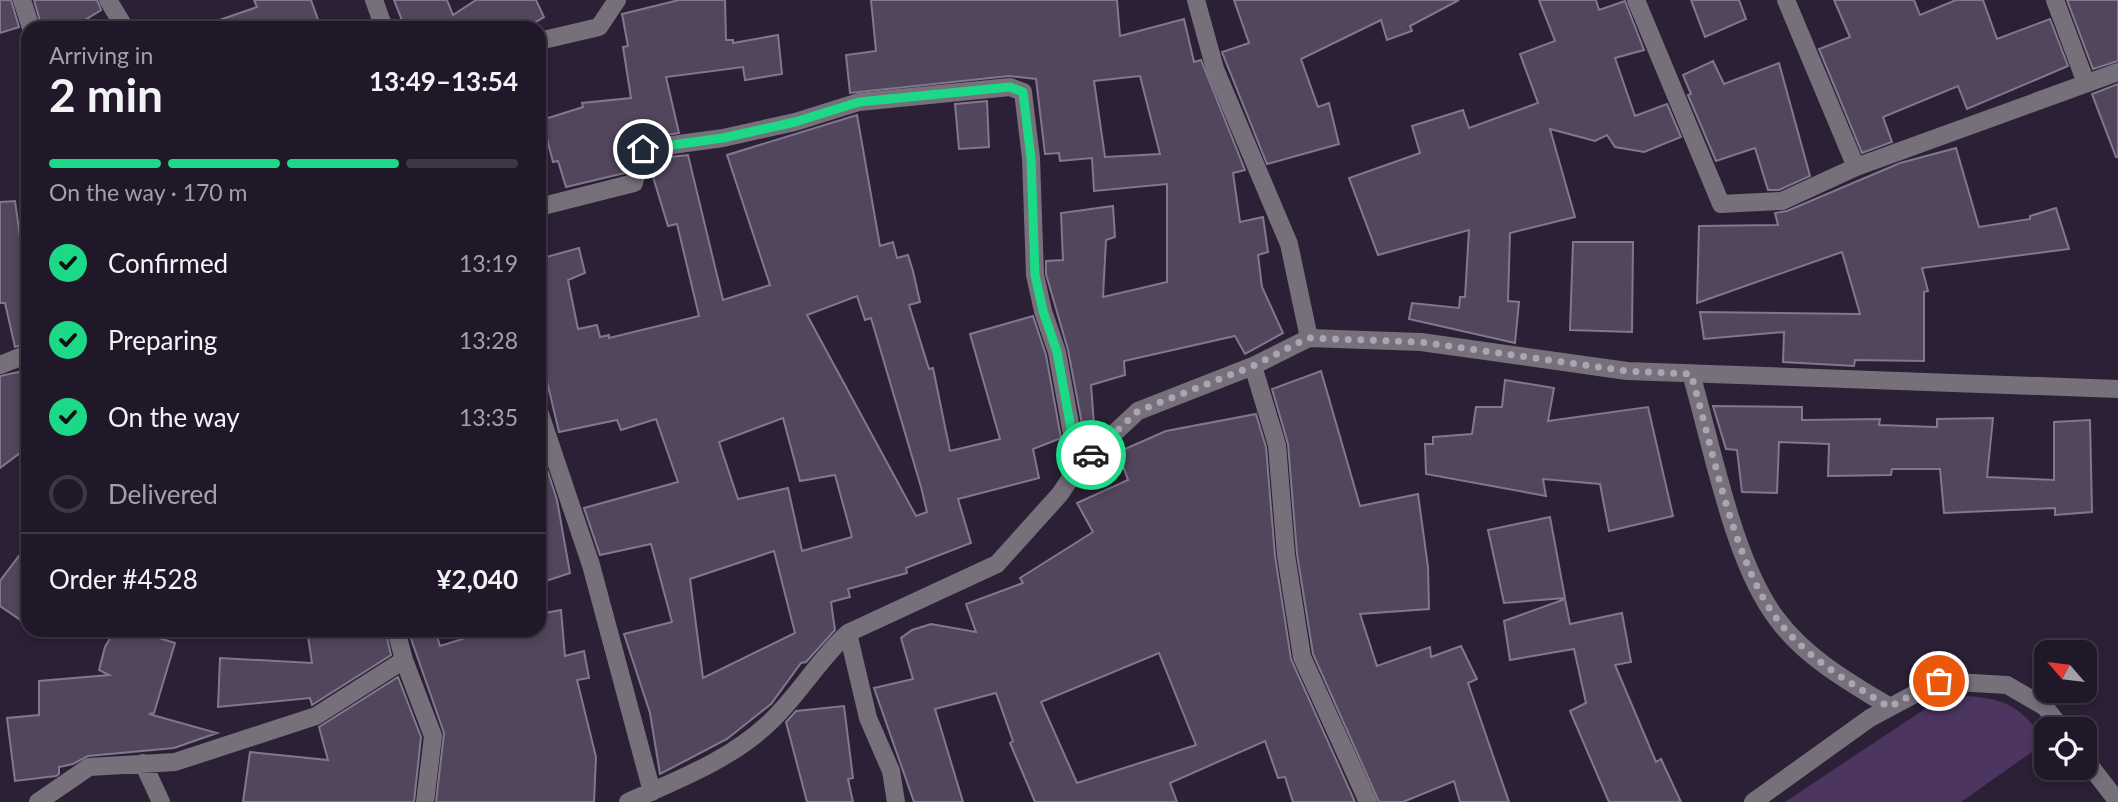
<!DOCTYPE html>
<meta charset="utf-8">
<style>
body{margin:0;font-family:Lato,sans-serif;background:#2d2534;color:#f1f3f6;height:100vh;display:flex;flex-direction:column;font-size:26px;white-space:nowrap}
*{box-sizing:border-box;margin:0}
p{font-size:23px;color:#a2a0a8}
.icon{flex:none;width:38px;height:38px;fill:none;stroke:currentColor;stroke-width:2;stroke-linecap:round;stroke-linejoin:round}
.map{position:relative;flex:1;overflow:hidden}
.side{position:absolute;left:21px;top:21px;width:525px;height:616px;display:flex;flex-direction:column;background:#201828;border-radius:21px;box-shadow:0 4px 10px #0003,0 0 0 2px #3d3745}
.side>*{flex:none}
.needle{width:46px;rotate:298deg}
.tools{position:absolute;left:2034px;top:640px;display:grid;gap:14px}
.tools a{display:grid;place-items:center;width:63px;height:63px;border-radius:14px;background:#201828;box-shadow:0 4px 10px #0003,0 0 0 2px #3d3745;font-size:35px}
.pin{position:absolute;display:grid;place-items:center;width:60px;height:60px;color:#fff;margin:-30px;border:4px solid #fff;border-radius:50%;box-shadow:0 2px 7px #0007}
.courier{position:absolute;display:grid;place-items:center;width:70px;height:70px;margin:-35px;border:5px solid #1cd988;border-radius:50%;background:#fff;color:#222;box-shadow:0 2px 9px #0007}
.head em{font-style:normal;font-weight:700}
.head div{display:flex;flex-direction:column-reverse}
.head{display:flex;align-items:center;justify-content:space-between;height:119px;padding:0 28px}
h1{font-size:46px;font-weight:700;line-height:52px}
.bar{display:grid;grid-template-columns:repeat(4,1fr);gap:10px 7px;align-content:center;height:84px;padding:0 28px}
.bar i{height:9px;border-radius:5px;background:#3d3745}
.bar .active{background:#1cd988}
.bar p{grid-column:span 4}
.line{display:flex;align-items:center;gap:18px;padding:0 28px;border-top:2px solid #3d3745}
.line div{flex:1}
ol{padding:0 28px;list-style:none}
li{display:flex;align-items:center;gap:21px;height:77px}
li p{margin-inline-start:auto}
li .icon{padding:7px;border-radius:50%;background:#1cd988;color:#111;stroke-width:4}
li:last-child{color:#a2a0a8}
li i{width:38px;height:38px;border:4px solid #3d3745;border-radius:50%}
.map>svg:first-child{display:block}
.green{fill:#4c3561}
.building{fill:#52465d;stroke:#837790;stroke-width:2;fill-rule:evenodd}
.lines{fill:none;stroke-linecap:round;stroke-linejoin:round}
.minor{stroke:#76707b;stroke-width:18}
.done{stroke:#aca4b5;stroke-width:7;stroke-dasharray:0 12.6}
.route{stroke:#1cd988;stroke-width:9}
</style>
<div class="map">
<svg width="2118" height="802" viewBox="0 0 2118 802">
<rect width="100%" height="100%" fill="#2b2035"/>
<path class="green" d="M 1968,696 C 2009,699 2022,709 2046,742 L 1961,802 L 1785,802 L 1934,703 Z"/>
<path class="building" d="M 0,0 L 11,0 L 19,27 L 0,33 Z
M 34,0 L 97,0 L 101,10 L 72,28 L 42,28 Z
M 254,0 L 311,0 L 321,28 L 209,28 L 208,24 L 257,7 Z
M 394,0 L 447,0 L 453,15 L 476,0 L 536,0 L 544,17 L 526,28 L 405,28 Z
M 679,0 L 725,0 L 726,40 L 733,40 L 733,43 L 778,35 L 782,74 L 745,80 L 743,67 L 666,77 L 679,133 L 636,140 L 625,173 L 566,187 L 558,161 L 553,162 L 542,120 L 583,107 L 582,103 L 631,98 L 623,47 L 628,46 L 622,14 Z
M 871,0 L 1117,0 L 1120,36 L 1184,19 L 1194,62 L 1201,60 L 1245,170 L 1233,173 L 1240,222 L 1263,217 L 1268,252 L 1258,255 L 1262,287 L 1283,333 L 1245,354 L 1235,336 L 1124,361 L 1125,375 L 1091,385 L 1094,424 L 1083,429 L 1068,350 L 1046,274 L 1046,261 L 1063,260 L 1061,213 L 1113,206 L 1115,237 L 1106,240 L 1103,297 L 1167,282 L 1167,184 L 1094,191 L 1092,158 L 1060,161 L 1059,153 L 1045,154 L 1036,79 L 1009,76 L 850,93 L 846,55 L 876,51 ZM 1140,76 L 1160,154 L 1105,157 L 1094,81 Z
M 1234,0 L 1459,0 L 1410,26 L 1412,31 L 1387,40 L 1381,20 L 1301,59 L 1318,107 L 1329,103 L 1339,144 L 1267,164 L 1222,52 L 1249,43 Z
M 1539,0 L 1596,0 L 1599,10 L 1625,1 L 1644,50 L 1615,58 L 1635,116 L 1667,104 L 1681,137 L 1644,152 L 1615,147 L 1607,135 L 1595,141 L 1550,129 L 1575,217 L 1510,233 L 1508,301 L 1519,302 L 1515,343 L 1409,319 L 1412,303 L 1459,308 L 1460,297 L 1465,297 L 1469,230 L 1378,255 L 1349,178 L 1420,153 L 1412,126 L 1463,110 L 1469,128 L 1538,103 L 1520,54 L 1555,41 Z
M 1691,0 L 1739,0 L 1746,19 L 1705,37 Z
M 1834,0 L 1914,0 L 1920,15 L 1956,0 L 1983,0 L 1997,39 L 2050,19 L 2068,66 L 1967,109 L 1958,86 L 1883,117 L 1892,142 L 1862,153 L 1819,49 L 1850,37 Z
M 2067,0 L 2118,0 L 2118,61 L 2093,69 Z
M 1713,61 L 1724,84 L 1779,63 L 1810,176 L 1779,190 L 1768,190 L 1755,148 L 1716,161 L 1688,95 L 1691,94 L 1683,75 Z
M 2118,84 L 2118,157 L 2116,157 L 2092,94 Z
M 987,101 L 989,147 L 959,149 L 955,104 Z
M 857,115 L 880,246 L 893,242 L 897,258 L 908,255 L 913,271 L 920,302 L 909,305 L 929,369 L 933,368 L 950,451 L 1000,439 L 970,334 L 1033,316 L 1046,355 L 1061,438 L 1033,449 L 1039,478 L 958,499 L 971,543 L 906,568 L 907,573 L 848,589 L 850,597 L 831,602 L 835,630 L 806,662 L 801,663 L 771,704 L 727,739 L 660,774 L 650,713 L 624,634 L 672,622 L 651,544 L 600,555 L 584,508 L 678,482 L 656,419 L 621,430 L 617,420 L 559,432 L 539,348 L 539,259 L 579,248 L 585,273 L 568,280 L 578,329 L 597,325 L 600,337 L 609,335 L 609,338 L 699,316 L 677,224 L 668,226 L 650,167 L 652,159 L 688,155 L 723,300 L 770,285 L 727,155 ZM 857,296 L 865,320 L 871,318 L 921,487 L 927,512 L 916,516 L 807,315 ZM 783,418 L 800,481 L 835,475 L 852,537 L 802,551 L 788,488 L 738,499 L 719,442 ZM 774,551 L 795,633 L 703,678 L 690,579 Z
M 1956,148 L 1979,227 L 2030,219 L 2030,216 L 2056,208 L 2069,249 L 1922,268 L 1928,291 L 1924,292 L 1924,361 L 1855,360 L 1854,366 L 1783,362 L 1784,332 L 1704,339 L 1700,312 L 1860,314 L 1842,252 L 1697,303 L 1699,226 L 1778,225 L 1775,213 L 1787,211 L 1900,163 Z
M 15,201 L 22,251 L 28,251 L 28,343 L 15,347 L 5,303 L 0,303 L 0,202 Z
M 1573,242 L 1633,242 L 1632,332 L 1570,330 Z
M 28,370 L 28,447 L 0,468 L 0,376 Z
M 1321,371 L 1360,506 L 1418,494 L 1428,567 L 1429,609 L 1360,614 L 1377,666 L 1430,647 L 1431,657 L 1461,646 L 1477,679 L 1468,683 L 1509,802 L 1460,802 L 1454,781 L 1403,802 L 1379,802 L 1313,654 L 1297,554 L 1288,444 L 1272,389 Z
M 1505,380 L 1554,388 L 1548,421 L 1648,407 L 1673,516 L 1609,531 L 1600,484 L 1543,479 L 1546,496 L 1426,474 L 1425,444 L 1433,444 L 1433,437 L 1472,434 L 1476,407 L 1502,407 Z
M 1713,406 L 1802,407 L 1802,420 L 1880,419 L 1879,425 L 1937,427 L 1937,419 L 1993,418 L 1987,477 L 2054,480 L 2054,422 L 2090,420 L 2092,512 L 2055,515 L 2055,508 L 1944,513 L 1940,469 L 1892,469 L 1891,475 L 1828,476 L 1829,444 L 1779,442 L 1777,493 L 1742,492 L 1737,450 L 1726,449 Z
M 1256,414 L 1266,447 L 1275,556 L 1291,659 L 1355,802 L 1293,802 L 1285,777 L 1278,778 L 1265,741 L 1170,783 L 1177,802 L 1035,802 L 1010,743 L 1013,741 L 996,693 L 935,709 L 963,802 L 914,802 L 874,688 L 913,679 L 901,638 L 912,630 L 931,624 L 976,632 L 966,604 L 1023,583 L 1020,578 L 1093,532 L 1077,503 L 1128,480 L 1118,452 L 1166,431 ZM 1159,653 L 1196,745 L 1077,783 L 1041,702 Z
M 548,472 L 557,500 L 570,573 L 546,581 L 539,557 L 539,473 Z
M 1550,517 L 1565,598 L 1504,603 L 1488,530 Z
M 28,544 L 28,625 L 0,606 L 0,581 Z
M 1565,599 L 1570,624 L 1622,613 L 1631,662 L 1615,665 L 1656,762 L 1661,759 L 1681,802 L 1609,802 L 1570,711 L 1586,703 L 1574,649 L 1510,660 L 1504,621 Z
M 561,610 L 565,656 L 584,651 L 589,678 L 577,680 L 596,757 L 594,802 L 436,802 L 444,733 L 408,630 L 435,630 L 440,646 L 491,630 L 539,630 L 539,614 Z
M 115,630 L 133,630 L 175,643 L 154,713 L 149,714 L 217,733 L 174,748 L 88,756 L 73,764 L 59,767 L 59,774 L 56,776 L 15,781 L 7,718 L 39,715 L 39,681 L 109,675 L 99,670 L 105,647 Z
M 307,630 L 385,630 L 391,655 L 312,705 L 310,698 L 218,707 L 220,658 L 312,663 Z
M 398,677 L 421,737 L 414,802 L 243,802 L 250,752 L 328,760 L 319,727 Z
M 844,706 L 853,778 L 848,779 L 853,802 L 807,802 L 786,722 L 796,711 Z"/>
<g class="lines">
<path class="minor" d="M 22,0 L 31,28
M 108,0 L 125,28
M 374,0 L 384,28
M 1196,0 L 1215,69 L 1289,244 L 1309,338
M 1636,0 L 1721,204 L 1782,201 L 1856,167 L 2118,72
M 1786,0 L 1856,167
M 2055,0 L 2086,83
M 539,41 L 599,27 L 617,0
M 539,207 L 634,183 L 643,149 L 723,138 L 795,122 L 859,102 L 1010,87 L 1023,92 L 1031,158 L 1035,275 L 1043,311 L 1057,352 L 1078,467
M 0,365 L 28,354
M 1253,366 L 1277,445 L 1286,555 L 1302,657 L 1368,802
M 1691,374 C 1712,445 1733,562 1777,619 C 1806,658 1849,682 1890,707
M 539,411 L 591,565 L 652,792
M 396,630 L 404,660 L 433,736 L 425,802
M 848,633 L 868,718 L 891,771 L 896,802
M 2084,758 L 2118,802
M 143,763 L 161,802
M 38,802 L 89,767 L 175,762 L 316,716 L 404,660
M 628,802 C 677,780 730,760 769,723 C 799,695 818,660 848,633 L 997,564 L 1060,494 L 1078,467 L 1138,411 L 1253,366 L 1309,338 L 1421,342 L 1627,371 L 2118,389
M 1753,802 L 1870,718 L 1939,681 L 2007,685 L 2045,707 L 2063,730"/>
</g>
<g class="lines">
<path class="done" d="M 1091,455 L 1138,411 L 1253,366 L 1308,338 L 1421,342 L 1627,371 L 1691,374 C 1712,445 1733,561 1777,619 C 1806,658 1849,682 1889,707 L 1939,681"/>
<path class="route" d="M 643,149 L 723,138 L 795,122 L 859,102 L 1010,87 L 1023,92 L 1031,158 L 1035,275 L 1043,311 L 1057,352 L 1078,467 L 1091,455"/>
</g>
</svg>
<div class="tools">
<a><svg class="needle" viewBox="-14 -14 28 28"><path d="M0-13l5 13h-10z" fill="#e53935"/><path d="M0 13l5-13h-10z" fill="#a2a0a8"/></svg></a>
<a><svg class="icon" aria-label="locate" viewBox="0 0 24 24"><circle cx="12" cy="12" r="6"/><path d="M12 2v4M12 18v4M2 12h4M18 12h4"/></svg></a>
</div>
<div class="pin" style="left:1939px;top:681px;background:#ea580c"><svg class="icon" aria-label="bag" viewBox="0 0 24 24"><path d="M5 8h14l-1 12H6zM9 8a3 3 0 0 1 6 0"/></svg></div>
<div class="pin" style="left:643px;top:149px;background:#1f2937"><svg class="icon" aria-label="home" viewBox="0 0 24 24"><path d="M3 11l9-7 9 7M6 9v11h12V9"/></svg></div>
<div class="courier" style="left:1091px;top:455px"><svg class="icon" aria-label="car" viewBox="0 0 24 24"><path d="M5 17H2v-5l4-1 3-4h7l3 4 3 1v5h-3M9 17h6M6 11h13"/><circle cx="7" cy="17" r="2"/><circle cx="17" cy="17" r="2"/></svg></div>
<section class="side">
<div class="head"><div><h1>2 min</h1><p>Arriving in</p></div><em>13:49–13:54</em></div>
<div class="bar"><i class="active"></i><i class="active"></i><i class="active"></i><i></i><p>On the way · 170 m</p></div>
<ol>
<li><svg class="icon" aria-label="check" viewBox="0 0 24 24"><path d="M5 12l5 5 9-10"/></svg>Confirmed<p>13:19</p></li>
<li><svg class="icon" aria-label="check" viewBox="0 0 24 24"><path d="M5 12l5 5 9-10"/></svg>Preparing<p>13:28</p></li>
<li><svg class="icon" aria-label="check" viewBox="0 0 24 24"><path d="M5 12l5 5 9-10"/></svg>On the way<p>13:35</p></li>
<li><i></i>Delivered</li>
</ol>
<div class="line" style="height:91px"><div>Order #4528</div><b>¥2,040</b></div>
</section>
</div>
